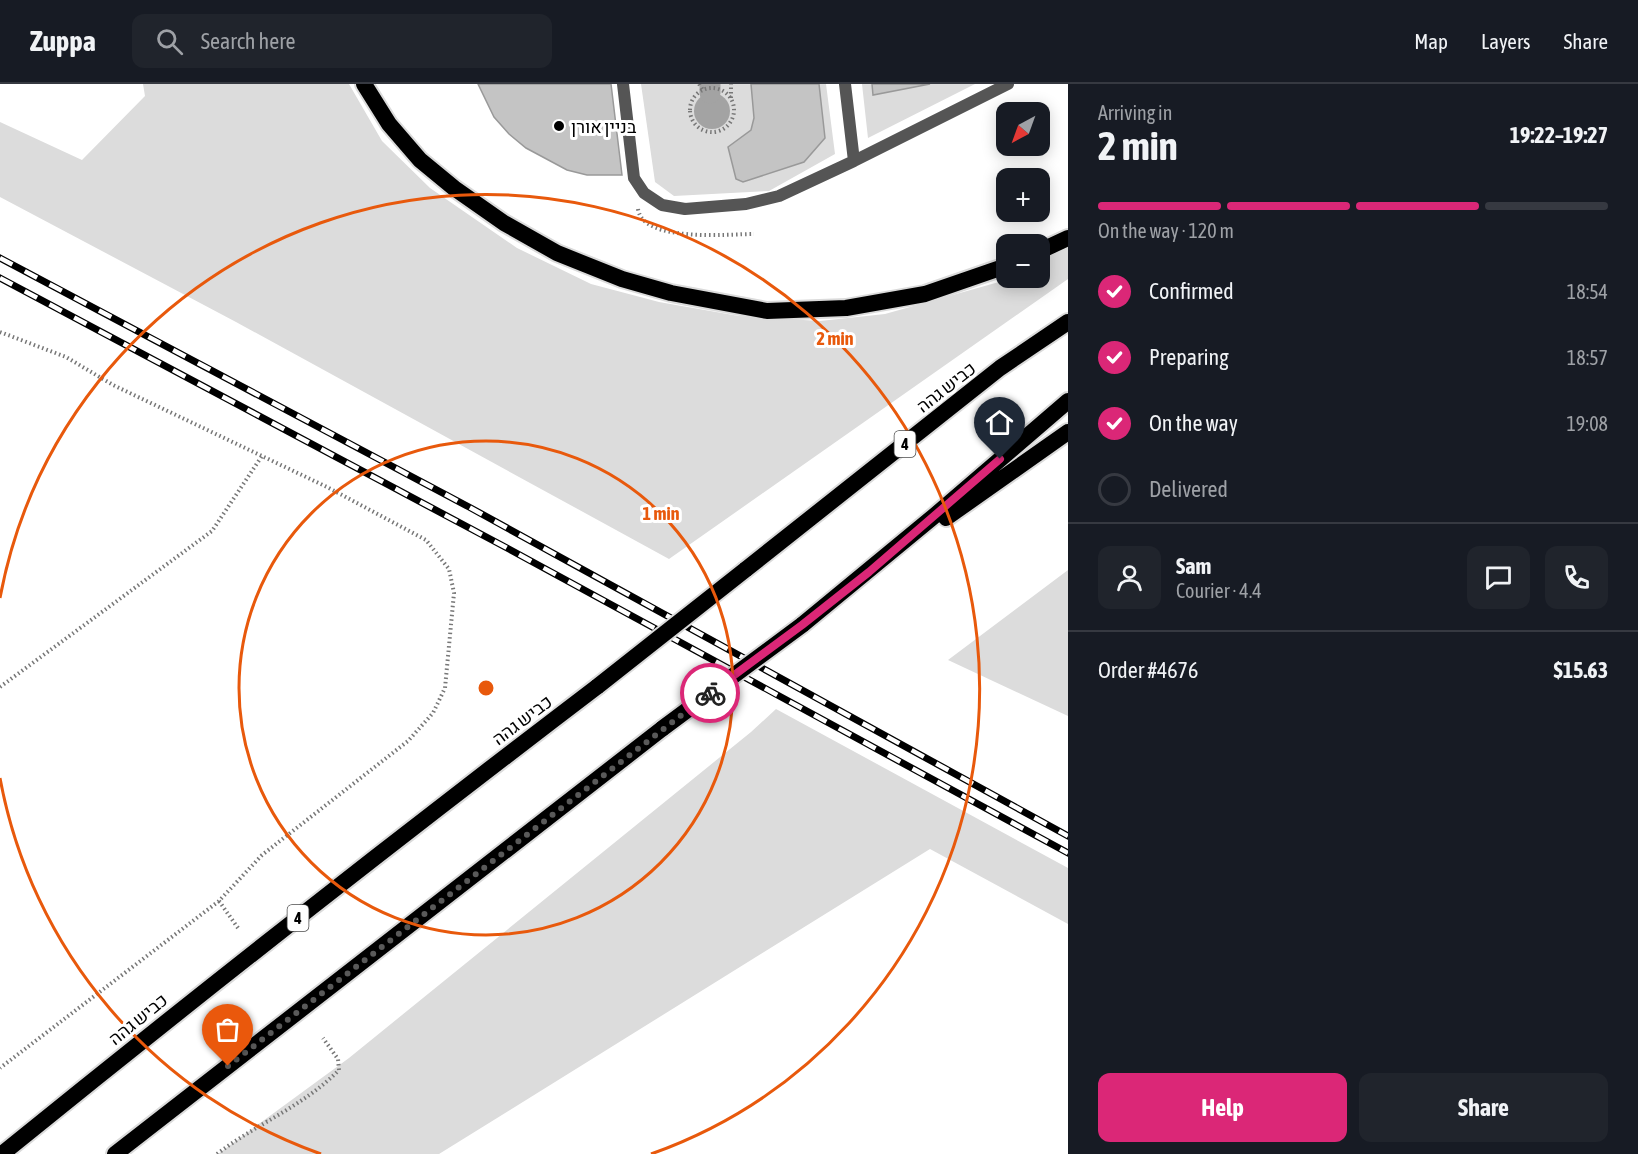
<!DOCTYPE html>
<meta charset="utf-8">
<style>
body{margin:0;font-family:"Asap Condensed",Heebo,sans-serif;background:#20242c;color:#f1f3f6;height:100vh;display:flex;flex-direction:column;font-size:22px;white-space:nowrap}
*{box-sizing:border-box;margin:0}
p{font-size:20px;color:#9ea1a6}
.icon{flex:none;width:33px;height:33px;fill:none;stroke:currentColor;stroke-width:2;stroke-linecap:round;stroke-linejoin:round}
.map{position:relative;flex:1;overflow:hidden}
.drawer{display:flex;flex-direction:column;background:#171b24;width:570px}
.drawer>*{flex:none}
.needle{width:39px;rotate:221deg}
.tools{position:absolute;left:996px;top:18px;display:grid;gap:12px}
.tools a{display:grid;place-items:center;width:54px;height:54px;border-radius:12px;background:#171b24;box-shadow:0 3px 15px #0003;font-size:30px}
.pin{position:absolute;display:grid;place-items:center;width:51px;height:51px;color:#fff;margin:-62px -26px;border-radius:50% 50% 50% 0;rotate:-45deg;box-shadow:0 0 6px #0007}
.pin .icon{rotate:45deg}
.courier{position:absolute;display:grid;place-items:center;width:60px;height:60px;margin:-30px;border:4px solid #db2777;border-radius:50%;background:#fff;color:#222;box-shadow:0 2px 8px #0007}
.overview em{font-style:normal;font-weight:700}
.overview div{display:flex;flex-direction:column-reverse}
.overview{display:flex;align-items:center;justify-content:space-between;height:102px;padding:0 30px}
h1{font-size:39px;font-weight:700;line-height:45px}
.bar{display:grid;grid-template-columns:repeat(4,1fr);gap:9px 6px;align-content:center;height:72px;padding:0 30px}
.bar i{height:8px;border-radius:4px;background:#363941}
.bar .selected{background:#db2777}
.bar p{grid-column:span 4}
.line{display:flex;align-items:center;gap:15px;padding:0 30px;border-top:2px solid #363941}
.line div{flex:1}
.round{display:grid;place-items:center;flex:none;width:63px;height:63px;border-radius:12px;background:#20242c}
ol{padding:0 30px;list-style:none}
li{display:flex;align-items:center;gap:18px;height:66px}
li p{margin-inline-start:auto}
li .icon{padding:6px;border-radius:50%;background:#db2777;color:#fff;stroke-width:4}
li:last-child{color:#9ea1a6}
li i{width:33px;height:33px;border:3px solid #363941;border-radius:50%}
.cta{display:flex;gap:12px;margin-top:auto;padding:12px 30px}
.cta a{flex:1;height:69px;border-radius:12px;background:#db2777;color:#fff;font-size:24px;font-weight:700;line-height:69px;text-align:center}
.cta a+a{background:#20242c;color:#f1f3f6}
header{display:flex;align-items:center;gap:36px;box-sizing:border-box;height:84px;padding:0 30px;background:#171b24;border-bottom:2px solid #363941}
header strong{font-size:28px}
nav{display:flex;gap:33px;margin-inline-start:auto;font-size:21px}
.search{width:420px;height:54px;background:#20242c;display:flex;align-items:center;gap:15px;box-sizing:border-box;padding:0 21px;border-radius:12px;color:#9ea1a6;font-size:22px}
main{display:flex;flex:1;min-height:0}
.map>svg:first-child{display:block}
.green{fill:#dcdcdc}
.water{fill:#a3a3a3}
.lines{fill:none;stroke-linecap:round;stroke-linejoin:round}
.canal{stroke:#a3a3a3;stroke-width:21}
.building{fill:#c4c4c4;stroke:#999;stroke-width:1.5}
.trunk-casing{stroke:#dbdbdb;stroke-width:20}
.path{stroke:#777;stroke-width:4;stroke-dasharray:1.5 3;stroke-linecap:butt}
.minor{stroke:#555;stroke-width:12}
.trunk{stroke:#000;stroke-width:16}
.rail-casing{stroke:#000;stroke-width:7}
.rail{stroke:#fff;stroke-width:4.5;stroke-dasharray:14;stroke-linecap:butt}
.trunk-bridge-casing{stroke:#dbdbdb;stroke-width:20;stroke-linecap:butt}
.trunk-bridge{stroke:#000;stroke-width:16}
.done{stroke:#595959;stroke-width:6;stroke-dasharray:0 10.8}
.route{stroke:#db2777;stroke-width:8}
.ring{fill:none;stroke:#e8590c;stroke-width:3}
.poi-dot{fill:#000;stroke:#fff;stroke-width:2}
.labels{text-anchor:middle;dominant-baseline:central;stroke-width:6;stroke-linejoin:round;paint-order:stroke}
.shield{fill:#fff;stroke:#4c4c4c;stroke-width:1.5}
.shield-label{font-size:16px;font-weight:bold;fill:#000}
.poi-label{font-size:18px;fill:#000;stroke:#fff;text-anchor:start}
.street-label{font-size:18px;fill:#000;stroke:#fff}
.centre{fill:#e8590c;stroke:#fff;stroke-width:3}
.ring-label{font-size:18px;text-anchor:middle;font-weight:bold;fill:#e8590c;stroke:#fff;stroke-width:6;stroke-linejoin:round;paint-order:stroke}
</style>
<header>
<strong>Zuppa</strong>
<div class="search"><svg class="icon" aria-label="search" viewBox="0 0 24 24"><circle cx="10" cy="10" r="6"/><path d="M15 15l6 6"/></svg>Search here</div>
<nav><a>Map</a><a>Layers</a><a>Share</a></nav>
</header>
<main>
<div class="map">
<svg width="1068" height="1070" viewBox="0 0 1068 1070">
<rect width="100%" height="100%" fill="#fff"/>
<path class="green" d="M 143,0 L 349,0 L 382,57 L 430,104 L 517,164 L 591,200 L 659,218 L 739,232 L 820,237 L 885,230 L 999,198 L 1008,194 L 1040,194 L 1040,178 L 1068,164 L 1068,195 L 669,475 L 236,238 L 0,113 L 0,38 L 82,76 L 145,12 Z
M 641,0 L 826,0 L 835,70 L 769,107 L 674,112 L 655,98 Z
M 862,0 L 975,0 L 868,54 Z
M 1068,486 L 1068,632 L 948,576 Z
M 776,625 L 1068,784 L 1068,840 L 930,765 L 439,1070 L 218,1070 L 349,974 L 751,648 Z"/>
<path class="water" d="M694 27a18 18 0 1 1 36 0a18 18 0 1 1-36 0Z"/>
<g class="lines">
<path class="canal" d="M 710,0 L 710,9"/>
</g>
<path class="building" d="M 478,0 L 611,0 L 622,91 L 587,91 L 567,86 L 526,64 L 509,50 L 494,33 Z
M 751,0 L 819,0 L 825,54 L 804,78 L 743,98 L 736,95 L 728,63 L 751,46 L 754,34 Z
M 872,0 L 930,0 L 873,11 Z"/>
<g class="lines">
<g class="trunk-casing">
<path id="trunk" d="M 364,0 L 389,40 L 420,76 L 454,104 L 504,139 L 557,169 L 622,195 L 671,209 L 767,227 L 846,224 L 925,210 L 1006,182
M 1040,167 L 1068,154
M 946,434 L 1068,348
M 745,486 L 1000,284 L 1068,238
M 802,541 L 933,433 L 1068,317
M 2,1070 C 198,911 397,755 598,602
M 115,1070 L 663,644"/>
</g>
<path class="path" d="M 699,0 L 703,6
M690 26a22 22 0 1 1 44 0a22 22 0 1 1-44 0Z
M 731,14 L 731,0
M 638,125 C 643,159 728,150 754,150
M 0,248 L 66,273 L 113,301 L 327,403 L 426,456 L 449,485 L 454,509 L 445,604 L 433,629 L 408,657 L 262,771 L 219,817 L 0,984
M 0,603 L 212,447 L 262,372
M 219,817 L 238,844
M 217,1070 C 256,1040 304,1022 339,986 L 338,975 L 323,954"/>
<path class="minor" d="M 623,0 L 634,94 L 644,109 L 662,121 L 685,125 L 746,120 L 779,112 L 854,77 L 1008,0
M 845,0 L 854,77"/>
<use href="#trunk" class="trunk"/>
<g class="rail-casing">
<path id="rail" d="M 0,174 L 469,423 L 1068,752
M 0,194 L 507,464 L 1068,769"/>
</g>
<use href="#rail" class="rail"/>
<g class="trunk-bridge-casing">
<path id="trunk-bridge" d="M 598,602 L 745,486
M 663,644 L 802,541"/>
</g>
<use href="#trunk-bridge" class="trunk-bridge"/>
</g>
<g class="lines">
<path class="done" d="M 228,982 L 710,609"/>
<path class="route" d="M 710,609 L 802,541 L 869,488 L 1000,375"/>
</g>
<g class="ring">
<circle cx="486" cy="604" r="247"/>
<path d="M321 1070A494 494 0 0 1 0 694M0 514A494 494 0 1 1 651 1070"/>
</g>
<circle class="poi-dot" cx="559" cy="42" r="6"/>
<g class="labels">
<g class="shield">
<rect x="894.5" y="347" width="21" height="26" rx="4.5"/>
<rect x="287.5" y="821" width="21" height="26" rx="4.5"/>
</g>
<g class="shield-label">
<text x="905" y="360">4</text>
<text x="298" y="834">4</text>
</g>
<g class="poi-label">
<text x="571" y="42">בניין אורן</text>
</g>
<g class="street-label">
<text transform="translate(946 303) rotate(-38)">כביש גהה</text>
<text transform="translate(522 636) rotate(-37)">כביש גהה</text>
<text transform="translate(138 935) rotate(-39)">כביש גהה</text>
</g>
</g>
<circle cx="486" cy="604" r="9" class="centre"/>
<g class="ring-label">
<text x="835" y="261">2 min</text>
<text x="661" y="436">1 min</text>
</g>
</svg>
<div class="tools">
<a><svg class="needle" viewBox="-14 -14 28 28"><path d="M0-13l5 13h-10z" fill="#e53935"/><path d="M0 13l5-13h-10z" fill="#9ea1a6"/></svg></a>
<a>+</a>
<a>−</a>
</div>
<div class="pin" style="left:228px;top:982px;background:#ea580c"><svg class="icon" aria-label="bag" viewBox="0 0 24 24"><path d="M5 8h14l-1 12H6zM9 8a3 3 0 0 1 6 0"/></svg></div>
<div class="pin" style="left:1000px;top:375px;background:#1f2937"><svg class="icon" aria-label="home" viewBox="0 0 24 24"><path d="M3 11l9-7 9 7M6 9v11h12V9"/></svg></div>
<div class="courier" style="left:710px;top:609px"><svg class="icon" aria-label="bike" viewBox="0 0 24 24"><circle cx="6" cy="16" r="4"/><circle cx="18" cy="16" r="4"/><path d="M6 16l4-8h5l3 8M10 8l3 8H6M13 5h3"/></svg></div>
</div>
<section class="drawer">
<div class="overview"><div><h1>2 min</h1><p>Arriving in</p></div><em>19:22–19:27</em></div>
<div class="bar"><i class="selected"></i><i class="selected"></i><i class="selected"></i><i></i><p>On the way · 120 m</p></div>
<ol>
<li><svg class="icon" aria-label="check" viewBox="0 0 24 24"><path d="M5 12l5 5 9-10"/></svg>Confirmed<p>18:54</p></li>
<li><svg class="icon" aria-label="check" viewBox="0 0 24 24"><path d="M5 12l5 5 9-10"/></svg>Preparing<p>18:57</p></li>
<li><svg class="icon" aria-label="check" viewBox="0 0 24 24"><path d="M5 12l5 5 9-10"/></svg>On the way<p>19:08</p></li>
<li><i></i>Delivered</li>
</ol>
<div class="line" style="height:108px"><a class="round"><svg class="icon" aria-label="person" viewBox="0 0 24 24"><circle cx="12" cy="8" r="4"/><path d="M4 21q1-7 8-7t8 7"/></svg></a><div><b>Sam</b><p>Courier · 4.4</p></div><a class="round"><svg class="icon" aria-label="chat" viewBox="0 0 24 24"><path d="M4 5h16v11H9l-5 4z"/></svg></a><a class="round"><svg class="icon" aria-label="phone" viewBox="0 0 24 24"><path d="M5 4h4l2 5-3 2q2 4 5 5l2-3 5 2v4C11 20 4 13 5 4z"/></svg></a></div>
<div class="line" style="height:78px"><div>Order #4676</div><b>$15.63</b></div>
<div class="cta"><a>Help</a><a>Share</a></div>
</section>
</main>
